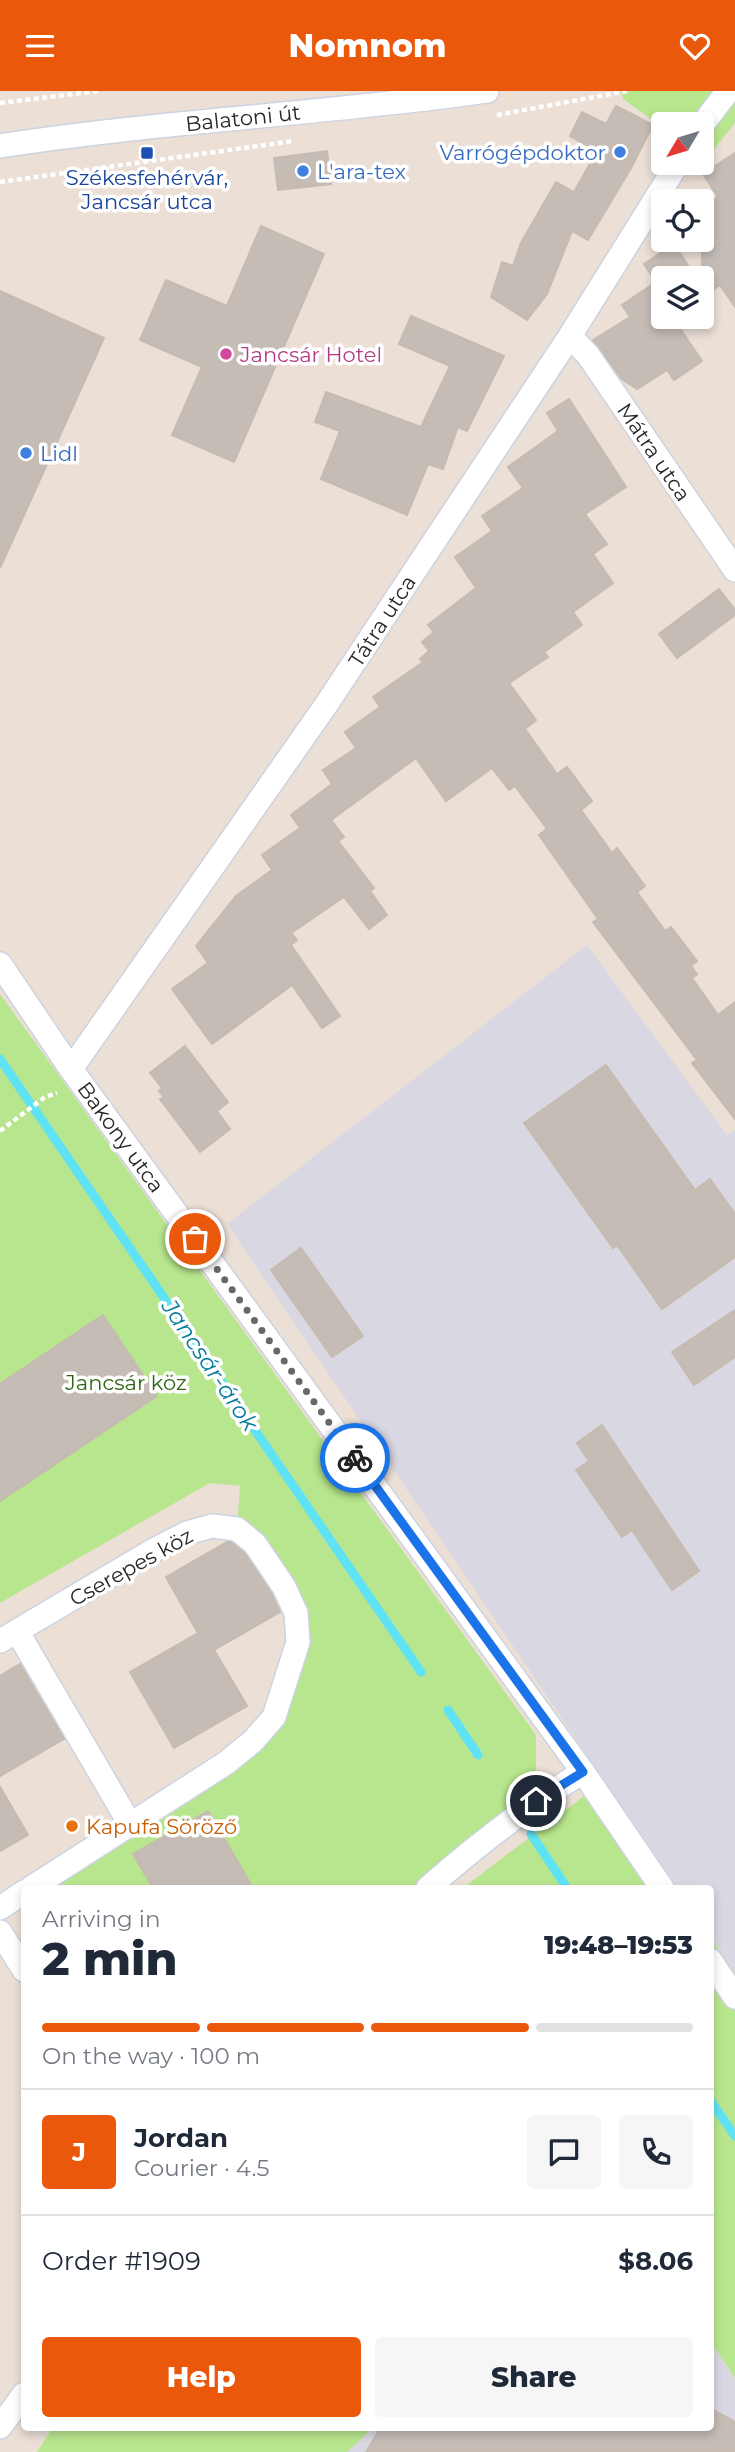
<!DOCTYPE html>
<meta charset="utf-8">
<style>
body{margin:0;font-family:Montserrat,sans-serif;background:#f6f6f7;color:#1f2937;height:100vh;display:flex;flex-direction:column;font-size:26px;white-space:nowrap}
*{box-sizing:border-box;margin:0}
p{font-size:23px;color:#747a83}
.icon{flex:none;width:38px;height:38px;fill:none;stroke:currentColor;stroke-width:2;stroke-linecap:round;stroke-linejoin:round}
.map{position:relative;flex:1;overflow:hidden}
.panel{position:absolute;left:21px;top:1794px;width:693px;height:546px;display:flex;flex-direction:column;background:#fff;border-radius:7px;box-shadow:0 4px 10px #0003}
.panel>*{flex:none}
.needle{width:46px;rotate:232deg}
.controls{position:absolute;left:651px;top:21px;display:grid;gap:14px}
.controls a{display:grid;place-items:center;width:63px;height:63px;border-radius:7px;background:#fff;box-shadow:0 4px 10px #0003;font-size:35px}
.pin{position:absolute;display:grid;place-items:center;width:60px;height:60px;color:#fff;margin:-30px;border:4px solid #fff;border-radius:50%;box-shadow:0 2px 7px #0007}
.courier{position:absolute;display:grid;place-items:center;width:70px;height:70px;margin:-35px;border:5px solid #1a73e8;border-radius:50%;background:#fff;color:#222;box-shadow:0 2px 9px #0007}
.overview em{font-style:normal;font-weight:800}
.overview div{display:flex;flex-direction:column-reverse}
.overview{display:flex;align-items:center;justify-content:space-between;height:119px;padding:0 21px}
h1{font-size:46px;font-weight:800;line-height:52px}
.bar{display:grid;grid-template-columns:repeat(4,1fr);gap:10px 7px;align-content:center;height:84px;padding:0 21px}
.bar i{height:9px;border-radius:5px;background:#e0e1e3}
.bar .current{background:#ea580c}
.bar p{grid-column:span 4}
.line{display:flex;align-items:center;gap:18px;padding:0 21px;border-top:2px solid #e0e1e3}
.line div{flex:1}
.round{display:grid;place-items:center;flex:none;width:74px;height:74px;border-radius:7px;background:#f6f6f7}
.button{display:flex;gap:14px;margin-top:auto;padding:14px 21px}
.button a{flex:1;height:80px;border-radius:7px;background:#ea580c;color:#fff;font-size:28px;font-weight:800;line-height:80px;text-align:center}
.button a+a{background:#f6f6f7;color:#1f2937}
header{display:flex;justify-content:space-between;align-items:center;height:91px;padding:0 21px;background:#ea580c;color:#fff;font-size:32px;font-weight:800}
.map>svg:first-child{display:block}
.industrial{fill:#d9d8e2}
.green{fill:#b8e68e}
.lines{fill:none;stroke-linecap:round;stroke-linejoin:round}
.stream{stroke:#60e2f5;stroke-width:9}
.building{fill:#c5bcb6;stroke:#c5bbb0;stroke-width:2}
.minor-casing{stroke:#ccd3e1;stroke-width:26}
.path{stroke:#fff;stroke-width:4.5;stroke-dasharray:5 3.5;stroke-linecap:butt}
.minor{stroke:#fff;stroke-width:23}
.done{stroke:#6b6764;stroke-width:7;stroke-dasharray:0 12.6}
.route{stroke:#1a73e8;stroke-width:9}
.shop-dot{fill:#3f7fe0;stroke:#fff;stroke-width:2.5}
.transit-dot{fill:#1a4fb4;stroke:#fff;stroke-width:2.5}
.hotel-dot{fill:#d1479c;stroke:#fff;stroke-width:2.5}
.food-dot{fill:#e8710a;stroke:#fff;stroke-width:2.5}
.labels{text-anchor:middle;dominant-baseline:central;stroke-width:7;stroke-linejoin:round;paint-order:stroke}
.street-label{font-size:21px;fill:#262626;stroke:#fff}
.shop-label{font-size:21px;fill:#366cbe;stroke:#fff;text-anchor:start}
.transit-label{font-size:21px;fill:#164399;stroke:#fff}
.hotel-label{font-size:21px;fill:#b23c85;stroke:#fff;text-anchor:start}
.park-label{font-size:21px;fill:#306514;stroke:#fff}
.food-label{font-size:21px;fill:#c56008;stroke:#fff;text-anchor:start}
.water-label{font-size:23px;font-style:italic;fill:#057c9c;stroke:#fff}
</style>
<header><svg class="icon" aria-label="menu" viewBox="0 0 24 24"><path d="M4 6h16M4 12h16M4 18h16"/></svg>Nomnom<svg class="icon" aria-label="heart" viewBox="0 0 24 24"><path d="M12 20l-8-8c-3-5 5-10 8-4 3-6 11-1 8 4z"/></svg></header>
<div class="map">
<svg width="735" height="2361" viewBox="0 0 735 2361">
<rect width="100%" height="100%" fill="#ebdfd6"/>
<path class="industrial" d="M 587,854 L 727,1044 L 735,1040 L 735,1882 L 711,1846 L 710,1797 L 677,1797 L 227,1133 Z
M 711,2251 L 735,2287 L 735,2361 L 347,2361 L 374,2336 L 710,2336 Z"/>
<path class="green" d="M 621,0 L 735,0 L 735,32 L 706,68 L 702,65 L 702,33 L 663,33 L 663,37 L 623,8 Z
M 0,903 L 536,1644 L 536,1710 L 428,1797 L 31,1797 L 274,1625 L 296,1522 L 237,1438 L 240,1395 L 210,1392 L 0,1512 Z
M 604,1690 L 677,1797 L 463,1797 Z
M 710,1846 L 735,1882 L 735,2287 L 711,2251 Z
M 53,2336 L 374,2336 L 347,2361 L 37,2361 Z"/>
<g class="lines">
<path class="stream" d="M 0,968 L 421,1581
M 448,1619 L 478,1664
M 531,1743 L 567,1797
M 710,2009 L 735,2045"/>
</g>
<path class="building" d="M 616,15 L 653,34 L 631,77 L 588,149 L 572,140 L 547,203 L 527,229 L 491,206 L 502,171 L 513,175 L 521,152 L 556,91 L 574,101 L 597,60 L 570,45 L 582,21 L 606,33 Z
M 327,60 L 331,93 L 278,99 L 274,67 Z
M 735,62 L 735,216 L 720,194 L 702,206 L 702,118 L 718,106 L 703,83 Z
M 261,135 L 324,163 L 234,371 L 172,344 L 202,276 L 140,249 L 166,189 L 227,215 Z
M 674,153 L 696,187 L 663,187 L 663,226 L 672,226 L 702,270 L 674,289 L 667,279 L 637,298 L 622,288 L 593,249 L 630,226 L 622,214 L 656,191 L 644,173 Z
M 0,200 L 104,247 L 0,477 Z
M 411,225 L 504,265 L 467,340 L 458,336 L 443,378 L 428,373 L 407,424 L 321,388 L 340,340 L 315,331 L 326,301 L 421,336 L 450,275 L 399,253 Z
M 569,308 L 626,396 L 585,423 L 607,453 L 593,463 L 613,492 L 573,521 L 582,534 L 544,561 L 548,566 L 509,592 L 536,629 L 525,638 L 557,683 L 567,676 L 592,710 L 581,719 L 612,762 L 617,757 L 645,795 L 637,801 L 665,840 L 671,836 L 697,870 L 691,875 L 697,883 L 692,887 L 718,924 L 735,911 L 735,1028 L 692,972 L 697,969 L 593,831 L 598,828 L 539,744 L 547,738 L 515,695 L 509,699 L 492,677 L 446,710 L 416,667 L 331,729 L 344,746 L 338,750 L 374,797 L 370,800 L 387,824 L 369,838 L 344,806 L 291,842 L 297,849 L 291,854 L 340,925 L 322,937 L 292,894 L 212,953 L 172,898 L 208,872 L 196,855 L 236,805 L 272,779 L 262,764 L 300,737 L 291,724 L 332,693 L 323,679 L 356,657 L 345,641 L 380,616 L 373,606 L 423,571 L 420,568 L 429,560 L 422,551 L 434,541 L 428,534 L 476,497 L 455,466 L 492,440 L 482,425 L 523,397 L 508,376 L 558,340 L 547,322 Z
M 719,498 L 735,519 L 735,524 L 677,567 L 659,543 Z
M 185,955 L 228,1011 L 217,1020 L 230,1038 L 200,1061 L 160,1008 L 164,1006 L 159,1000 L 162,997 L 150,982 Z
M 606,974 L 695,1099 L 710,1088 L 735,1123 L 735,1166 L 662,1218 L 617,1154 L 613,1157 L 524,1032 Z
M 301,1157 L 363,1245 L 332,1266 L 271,1179 Z
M 735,1219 L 735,1266 L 694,1294 L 672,1261 Z
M 103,1224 L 157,1305 L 0,1410 L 0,1293 Z
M 602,1334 L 699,1480 L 672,1499 L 632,1439 L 622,1446 L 576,1379 L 589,1370 L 577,1352 Z
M 227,1451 L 231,1451 L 245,1462 L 272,1503 L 280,1521 L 214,1559 L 247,1615 L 174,1657 L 130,1581 L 198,1542 L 166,1486 Z
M 20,1573 L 64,1648 L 0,1685 L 0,1585 Z
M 0,1696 L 28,1744 L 0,1760 Z
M 208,1720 L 253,1797 L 153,1797 L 133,1763 Z
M 710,2317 L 735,2331 L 735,2361 L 366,2361 L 381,2336 L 710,2336 Z"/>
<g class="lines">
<g class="minor-casing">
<path id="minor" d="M 702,34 L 728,0
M 0,55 C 161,30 325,23 487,0
M 570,245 L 588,264 L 735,479
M 0,873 L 71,978 L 583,1681 L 662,1797
M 71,978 L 326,614 L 570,245 L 678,72
M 17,1540 L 130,1733
M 0,1550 L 154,1459 L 187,1442 L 212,1435 L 237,1438 L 255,1453 L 284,1496 L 296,1522 L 298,1551 L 274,1626 L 253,1650 L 226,1672 L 31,1797
M 428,1797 C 477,1754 527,1715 583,1681
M 0,1817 L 24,1801
M 0,1841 L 24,1879
M 710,1869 L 735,1906
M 0,2336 L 24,2303"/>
</g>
<path class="path" d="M 0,12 L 98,0
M 497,24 L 627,0
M 0,91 L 294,50
M 0,1040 L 45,1006 L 57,1002"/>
<use href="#minor" class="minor"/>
</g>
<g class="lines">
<path class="done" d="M 195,1148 L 355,1367"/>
<path class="route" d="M 355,1367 L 583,1681 L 536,1710"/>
</g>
<g class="shop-dot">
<circle cx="620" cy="61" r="7"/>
<circle cx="303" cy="80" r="7"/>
<circle cx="26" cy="362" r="7"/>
</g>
<rect class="transit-dot" x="140" y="55" width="14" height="14" rx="3.5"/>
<circle class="hotel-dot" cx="226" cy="263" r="7"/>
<circle class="food-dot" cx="72" cy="1735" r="7"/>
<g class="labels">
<g class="street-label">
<text transform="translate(243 27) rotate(-6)">Balatoni út</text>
<text transform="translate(654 361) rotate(56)">Mátra utca</text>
<text transform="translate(382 530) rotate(-57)">Tátra utca</text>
<text transform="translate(121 1046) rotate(54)">Bakony utca</text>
<text transform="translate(131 1476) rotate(-29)">Cserepes köz</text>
</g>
<g class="shop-label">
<text x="606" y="61" text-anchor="end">Varrógépdoktor</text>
<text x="317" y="80">L'ara-tex</text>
<text x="40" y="362">Lidl</text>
</g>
<g class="transit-label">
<text x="147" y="86">Székesfehérvár,<tspan x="147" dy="24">Jancsár utca</tspan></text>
</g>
<g class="hotel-label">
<text x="240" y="263">Jancsár Hotel</text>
</g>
<g class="park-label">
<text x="126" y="1291">Jancsár köz</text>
</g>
<g class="food-label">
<text x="86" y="1735">Kapufa Söröző</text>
</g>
<g class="water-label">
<text transform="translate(210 1274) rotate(56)">Jancsár-árok</text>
</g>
</g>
</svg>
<div class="controls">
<a><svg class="needle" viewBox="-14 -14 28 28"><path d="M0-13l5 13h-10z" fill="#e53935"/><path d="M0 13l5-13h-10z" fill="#747a83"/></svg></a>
<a><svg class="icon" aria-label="locate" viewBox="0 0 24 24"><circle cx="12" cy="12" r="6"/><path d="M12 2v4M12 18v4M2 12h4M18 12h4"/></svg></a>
<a><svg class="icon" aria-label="layers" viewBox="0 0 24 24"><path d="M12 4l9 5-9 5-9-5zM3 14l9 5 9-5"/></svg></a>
</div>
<div class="pin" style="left:195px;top:1148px;background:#ea580c"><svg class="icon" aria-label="bag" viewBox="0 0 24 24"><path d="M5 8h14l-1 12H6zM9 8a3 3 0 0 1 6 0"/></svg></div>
<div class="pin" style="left:536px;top:1710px;background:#1f2937"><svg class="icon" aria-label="home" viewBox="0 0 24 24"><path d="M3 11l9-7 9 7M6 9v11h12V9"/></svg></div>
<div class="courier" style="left:355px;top:1367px"><svg class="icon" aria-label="bike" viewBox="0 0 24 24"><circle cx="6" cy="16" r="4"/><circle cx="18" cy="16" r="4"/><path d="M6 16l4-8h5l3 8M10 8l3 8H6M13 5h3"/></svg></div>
<section class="panel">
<div class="overview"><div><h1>2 min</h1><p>Arriving in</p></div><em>19:48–19:53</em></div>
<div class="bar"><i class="current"></i><i class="current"></i><i class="current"></i><i></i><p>On the way · 100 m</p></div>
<div class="line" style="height:126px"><b class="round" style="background:#ea580c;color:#fff">J</b><div><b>Jordan</b><p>Courier · 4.5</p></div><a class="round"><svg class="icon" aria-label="chat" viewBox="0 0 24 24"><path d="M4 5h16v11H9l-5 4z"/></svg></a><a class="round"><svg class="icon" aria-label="phone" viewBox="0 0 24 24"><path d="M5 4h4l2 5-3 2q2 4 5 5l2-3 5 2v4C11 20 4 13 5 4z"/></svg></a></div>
<div class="line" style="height:91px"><div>Order #1909</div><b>$8.06</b></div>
<div class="button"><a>Help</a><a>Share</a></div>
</section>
</div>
